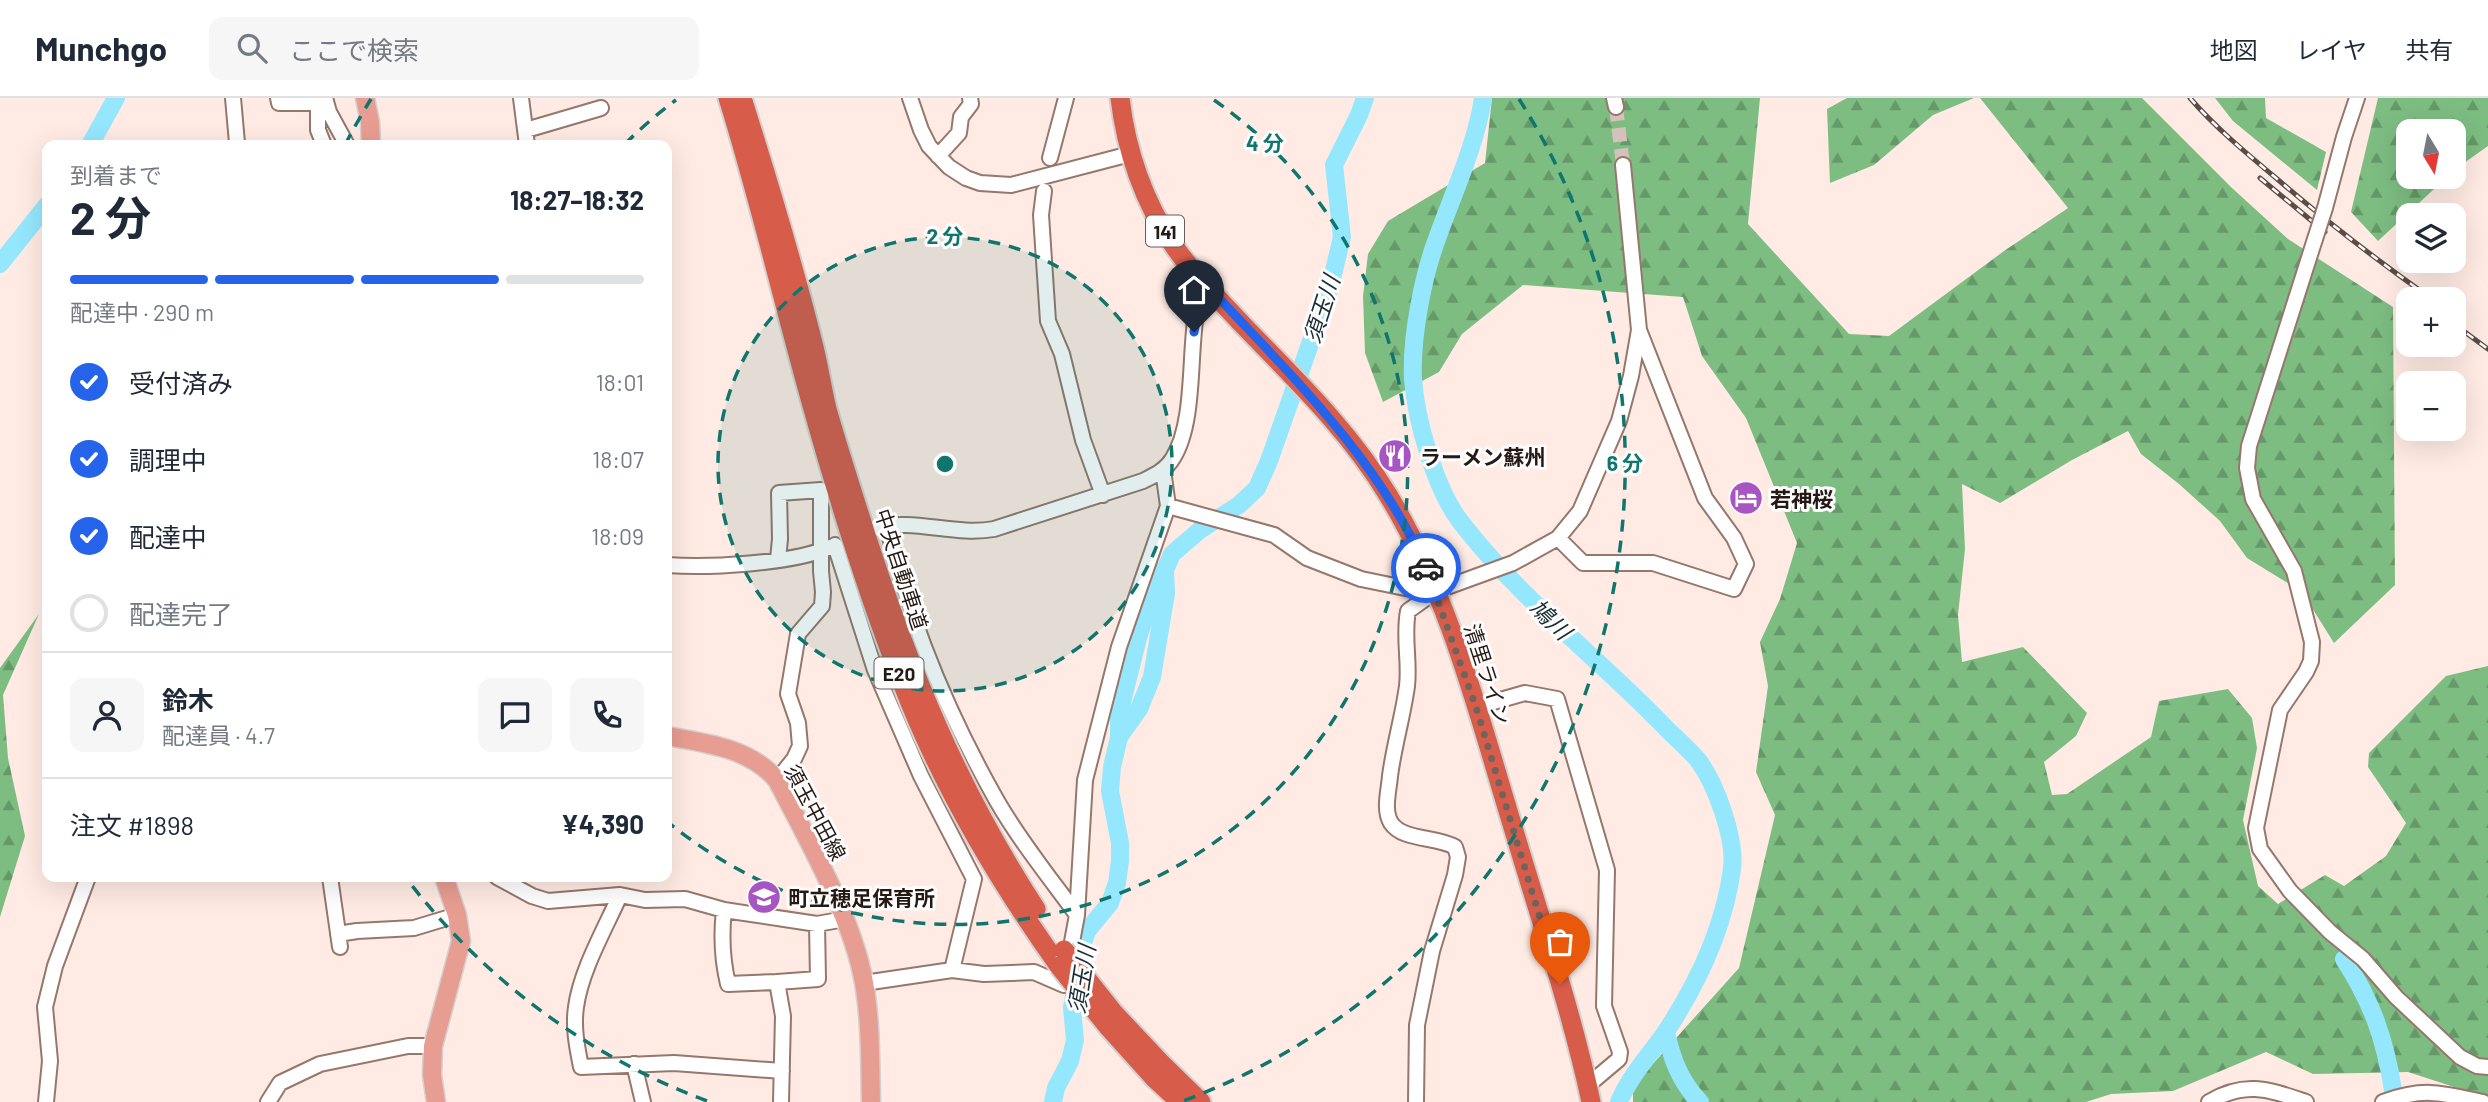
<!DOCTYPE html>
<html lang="ja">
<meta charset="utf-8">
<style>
body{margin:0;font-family:Barlow,"Noto Sans JP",sans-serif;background:#f6f6f7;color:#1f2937;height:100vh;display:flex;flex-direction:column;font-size:26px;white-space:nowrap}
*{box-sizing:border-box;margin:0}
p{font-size:23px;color:#747a83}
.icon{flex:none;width:38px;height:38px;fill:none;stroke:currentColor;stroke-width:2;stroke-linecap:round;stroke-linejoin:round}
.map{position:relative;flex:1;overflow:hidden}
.details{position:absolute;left:42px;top:42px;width:630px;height:742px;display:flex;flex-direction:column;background:#fff;border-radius:14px;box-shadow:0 7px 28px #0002}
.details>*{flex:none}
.needle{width:46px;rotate:170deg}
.buttons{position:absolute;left:2396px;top:21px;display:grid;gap:14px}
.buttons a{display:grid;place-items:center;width:70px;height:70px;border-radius:14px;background:#fff;box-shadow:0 7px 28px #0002;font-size:35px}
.pin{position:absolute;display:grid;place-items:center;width:60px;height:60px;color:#fff;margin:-72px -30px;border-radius:50% 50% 50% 0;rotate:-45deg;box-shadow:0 0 7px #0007}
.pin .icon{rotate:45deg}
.courier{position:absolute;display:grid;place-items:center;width:70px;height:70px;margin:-35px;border:5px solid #2563eb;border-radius:50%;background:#fff;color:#222;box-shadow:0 2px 9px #0007}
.head em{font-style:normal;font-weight:700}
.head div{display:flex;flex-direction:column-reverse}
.head{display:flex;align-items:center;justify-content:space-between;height:119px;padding:0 28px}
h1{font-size:46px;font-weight:700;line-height:52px}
.bar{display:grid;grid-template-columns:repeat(4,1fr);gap:10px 7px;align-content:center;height:84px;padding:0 28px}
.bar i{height:9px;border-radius:5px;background:#e0e1e3}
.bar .selected{background:#2563eb}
.bar p{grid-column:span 4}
.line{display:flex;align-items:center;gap:18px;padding:0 28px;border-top:2px solid #e0e1e3}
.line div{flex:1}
.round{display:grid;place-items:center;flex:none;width:74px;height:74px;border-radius:14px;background:#f6f6f7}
ol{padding:0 28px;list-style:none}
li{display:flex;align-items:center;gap:21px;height:77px}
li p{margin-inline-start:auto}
li .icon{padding:7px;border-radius:50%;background:#2563eb;color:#fff;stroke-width:4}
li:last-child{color:#747a83}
li i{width:38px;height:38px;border:4px solid #e0e1e3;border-radius:50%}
header{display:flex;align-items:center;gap:42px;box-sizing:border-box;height:98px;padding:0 35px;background:#fff;border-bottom:2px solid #e0e1e3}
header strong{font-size:33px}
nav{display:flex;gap:38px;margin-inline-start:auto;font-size:24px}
.search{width:490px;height:63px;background:#f6f6f7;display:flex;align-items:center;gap:18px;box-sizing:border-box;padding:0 24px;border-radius:14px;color:#747a83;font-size:26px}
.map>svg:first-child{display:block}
.forest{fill:url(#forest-firs)}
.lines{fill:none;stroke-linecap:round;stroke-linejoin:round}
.river{stroke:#95e7fd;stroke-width:18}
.minor-tunnel{stroke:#d3c1ba;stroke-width:14;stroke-dasharray:14 7;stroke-linecap:butt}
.minor-casing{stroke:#95776c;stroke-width:18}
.major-casing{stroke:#d3d1d0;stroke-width:21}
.highway-casing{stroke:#d3d1d0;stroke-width:23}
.minor{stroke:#fff;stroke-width:14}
.major{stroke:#e89d92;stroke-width:18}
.highway{stroke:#d85c4a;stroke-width:19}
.rail-casing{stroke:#5a4c47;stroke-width:5}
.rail{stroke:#fdfdfd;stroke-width:2.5;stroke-dasharray:8;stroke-linecap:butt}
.minor-bridge-casing{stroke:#95776c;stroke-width:18;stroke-linecap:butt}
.highway-bridge-casing{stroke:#d3d1d0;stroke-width:23;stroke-linecap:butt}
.minor-bridge{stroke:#fff;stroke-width:14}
.highway-bridge{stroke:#d85c4a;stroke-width:19}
.done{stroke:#71625d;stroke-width:7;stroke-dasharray:0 12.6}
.route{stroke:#2563eb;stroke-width:9}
.ring{fill:none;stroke:#0f766e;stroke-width:3.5;stroke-dasharray:12 9}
.labels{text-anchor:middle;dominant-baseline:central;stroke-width:6;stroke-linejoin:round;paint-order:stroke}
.shield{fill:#fdfdfd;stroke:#665d5b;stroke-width:2}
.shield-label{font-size:19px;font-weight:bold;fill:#251915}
.poi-label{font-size:21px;font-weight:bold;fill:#251915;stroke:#fdfdfd;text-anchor:start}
.street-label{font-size:21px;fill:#251915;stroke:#fdfdfd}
.water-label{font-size:23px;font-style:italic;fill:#1a2d33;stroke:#fdfdfd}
.centre{fill:#0f766e;stroke:#fdfdfd;stroke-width:3.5}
.ring-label{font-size:21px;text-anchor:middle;font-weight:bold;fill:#0f766e;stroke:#fdfdfd;stroke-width:6;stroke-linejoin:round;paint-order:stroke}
</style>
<header>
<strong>Munchgo</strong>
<div class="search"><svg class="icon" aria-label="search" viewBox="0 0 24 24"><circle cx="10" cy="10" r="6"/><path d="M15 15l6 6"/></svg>ここで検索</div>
<nav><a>地図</a><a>レイヤ</a><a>共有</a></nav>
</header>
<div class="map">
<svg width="2488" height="1004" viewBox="0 0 2488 1004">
<defs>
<pattern id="forest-firs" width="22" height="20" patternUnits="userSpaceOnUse" patternTransform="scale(1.75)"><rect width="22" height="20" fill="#7dbd82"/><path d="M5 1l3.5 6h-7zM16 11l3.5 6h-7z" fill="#669969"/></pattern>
</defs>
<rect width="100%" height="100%" fill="#ffebe3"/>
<path class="forest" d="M 1492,0 L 1760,0 L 1748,126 L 1849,236 L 1889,238 L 2004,153 L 2068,110 L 1980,0 L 2142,0 L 2232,90 L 2288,141 L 2393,209 L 2395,487 L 2334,545 L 2302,494 L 2247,460 L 2220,423 L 2179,386 L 2141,356 L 2128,333 L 2072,362 L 2000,405 L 1962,386 L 1965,451 L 1958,517 L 1962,564 L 2023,549 L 2087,615 L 2076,638 L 2044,664 L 2052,697 L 2067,696 L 2151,639 L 2159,603 L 2228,591 L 2252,620 L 2257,650 L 2243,722 L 2258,788 L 2278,806 L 2325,777 L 2344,788 L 2386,758 L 2406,725 L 2368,669 L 2369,655 L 2446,578 L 2488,568 L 2488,1000 L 2408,974 L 2313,976 L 2266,954 L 2173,993 L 2111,996 L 2086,1004 L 1633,1004 L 1633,988 L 1739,870 L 1775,717 L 1756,674 L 1768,588 L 1760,544 L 1780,501 L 1797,445 L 1746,320 L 1702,258 L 1683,199 L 1523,187 L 1462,236 L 1439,274 L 1383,304 L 1365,255 L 1363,198 L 1368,156 L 1388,123 L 1485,65 Z
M 1847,0 L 1974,0 L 1933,17 L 1874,67 L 1830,85 L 1827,11 Z
M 2215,0 L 2265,0 L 2266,20 L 2326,54 L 2317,92 L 2233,23 Z
M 2378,0 L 2488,0 L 2488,48 L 2454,72 L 2454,33 L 2408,33 L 2408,79 L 2447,79 L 2378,143 L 2351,114 Z
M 39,516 L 3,597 L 8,660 L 25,738 L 0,819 L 0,570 Z"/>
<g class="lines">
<path class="river" d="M 1483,0 C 1476,47 1454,93 1438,138 C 1423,177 1411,239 1413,281 C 1416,322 1435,390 1460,423 C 1518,499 1595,557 1661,625 C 1672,637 1687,649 1698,662 C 1716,686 1736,741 1732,771 C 1724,830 1699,883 1667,932 C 1651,956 1630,977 1619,1004
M 90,47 L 116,0
M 0,166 L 47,107
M 1119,639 L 1119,616 L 1138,540 L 1157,481 L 1164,471
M 2344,861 C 2372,904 2385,941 2393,992
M 1666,933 C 1671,960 1680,984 1700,1004
M 1053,1004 L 1056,990 L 1070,963 L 1075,942 L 1072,910 L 1084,842 L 1087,833 L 1110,805 L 1117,785 L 1120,763 L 1120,745 L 1110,693 L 1112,669 L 1119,639 L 1139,611 L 1152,579 L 1166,495 L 1165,472 L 1172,456 L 1200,432 L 1239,407 L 1257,390 L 1269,363 L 1330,189 L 1342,139 L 1334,67 L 1359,17 L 1365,0"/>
<path class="minor-tunnel" d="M 1616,9 L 1623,67"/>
<g class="minor-casing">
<path id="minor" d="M 233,0 L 237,45
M 278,0 L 279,5 L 318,5
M 325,0 L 329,14 L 347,47
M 521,0 L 527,47
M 910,0 L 921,32 L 929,48 L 949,69 L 966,80 L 980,85 L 1011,87 L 1130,56
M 1614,0 L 1616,9
M 526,32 L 601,10
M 324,47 L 318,32 L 318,5 L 326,3
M 938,58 L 959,35 L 961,19 L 971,6 L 970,0
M 1050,60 L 1066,0
M 1044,93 L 1041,117 L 1048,223 L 1062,256 L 1083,342 L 1103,397
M 2325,110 L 2344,39 L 2357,0
M 2315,141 L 2249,348 L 2247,370 L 2253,401 L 2294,473 L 2312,544 L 2311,563 L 2306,574 L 2280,612 L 2256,730 L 2260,751 L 2290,793 L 2330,834 L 2363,861 L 2396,899 L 2460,959 L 2477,968 L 2488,969
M 1168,408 L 1274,437 L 1307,460 L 1361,481 L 1405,490 L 1436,493
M 887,427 C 909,523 949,618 997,703 C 1020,743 1050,780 1077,817
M 875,430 C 914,420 954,438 994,431 L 1143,383 C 1155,377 1166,372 1173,360 C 1195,325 1189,258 1196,216 C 1198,206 1201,195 1204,185
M 1558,440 L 1583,465 L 1653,465 L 1734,491 L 1746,466 L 1734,440 L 1705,400 L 1639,232 L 1623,67
M 835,447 L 875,572 L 921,678 L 974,781 L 952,872
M 667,467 C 707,470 793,466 830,449
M 1476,609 L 1525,595 L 1557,601 L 1607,772 L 1604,908 L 1620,954 L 1619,961 L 1587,988
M 777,682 L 794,661 L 800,648 L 798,625 L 788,596 L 798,536 L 822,508 L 823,494 L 821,473 L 821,392 L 779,395 L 780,441 L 778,461
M 330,779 L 340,849
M 497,779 L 532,798 L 548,803 L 620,797 L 645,802 L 685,801 L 724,812 L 817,826 L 845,821
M 620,797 C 605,831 581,872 576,909 C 573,929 577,949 581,969 L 674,965 L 782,973
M 724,812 C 721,838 722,861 728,886 L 777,884
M 338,836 L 357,833 L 414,830 L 457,817
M 864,885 L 952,872 L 984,876 L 1034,874 L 1064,887 L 1077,817 L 1085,682 L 1119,549 L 1168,408 L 1163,372
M 634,966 L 643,1004
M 46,1004 L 50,963 L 45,909 L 55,868 L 88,779
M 268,1004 L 280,985 L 320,966 L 408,948 L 433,948
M 781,1004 L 783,918 L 777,884 L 818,881 L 817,826
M 1416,1004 L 1417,927 L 1432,853 L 1455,777 L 1458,759 L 1455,749 C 1437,738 1403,743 1391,725 C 1383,712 1389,692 1390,678 C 1394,647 1403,618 1407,588 C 1410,563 1403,539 1408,513 L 1436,493 L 1513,465 L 1558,440 L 1580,413 L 1619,323 L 1631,278 L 1639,232
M 2209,1004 C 2246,982 2270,992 2306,1004
M 2383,1004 C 2424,989 2442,995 2483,1004"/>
</g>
<g class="major-casing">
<path id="major" d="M 365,0 L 370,24 L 371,47
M 667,638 C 706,645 750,650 777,682 C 807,741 853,820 864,885 C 871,924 870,965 871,1004
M 436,1004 L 432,977 L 433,948 L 461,843 L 457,817 L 444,779"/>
</g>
<g class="highway-casing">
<path id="highway" d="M 728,0 C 760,103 784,208 813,311 C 839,404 868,497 903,587 C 942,688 997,781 1059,868
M 742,0 C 768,82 793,165 814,249 C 819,269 822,290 827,311 C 839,353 853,396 866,437 C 910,573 958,691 1036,811
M 1120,0 C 1126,52 1144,105 1174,148 C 1193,176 1218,200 1241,225 C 1293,279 1349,332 1388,397 C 1449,497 1478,615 1512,726 C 1539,818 1571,910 1591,1004
M 1161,965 L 1201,1004
M 1154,980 L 1180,1004"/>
</g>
<use href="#minor" class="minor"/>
<use href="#major" class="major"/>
<use href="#highway" class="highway"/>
<g class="rail-casing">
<path id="rail" d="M 2190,0 C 2215,29 2246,55 2276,80 C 2326,123 2378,163 2432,201
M 2260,80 L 2325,134
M 2454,226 L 2488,251"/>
</g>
<use href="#rail" class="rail"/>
<g class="minor-bridge-casing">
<path id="minor-bridge" d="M 2315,141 L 2325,110"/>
</g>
<g class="highway-bridge-casing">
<path id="highway-bridge" d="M 1064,852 L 1113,914 L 1161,965
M 1059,868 L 1109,930 L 1154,980"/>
</g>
<use href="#minor-bridge" class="minor-bridge"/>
<use href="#highway-bridge" class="highway-bridge"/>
</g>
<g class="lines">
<path class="done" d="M 1426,470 L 1476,609 L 1560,886"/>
<path class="route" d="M 1194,234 L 1204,184 C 1287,274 1376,356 1426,470"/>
</g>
<circle cx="945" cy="366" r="227" fill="#0f766e" fill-opacity=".12"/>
<g class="ring">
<circle cx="945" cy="366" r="227"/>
<path d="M625 46A453 453 0 0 1 676 2M1214 2A453 453 0 1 1 669 725"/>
<path d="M707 1003A680 680 0 0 1 406 780M345 47A680 680 0 0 1 371 1M1519 1A680 680 0 0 1 1183 1003"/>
</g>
<defs>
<g id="restaurant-disc" transform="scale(1.75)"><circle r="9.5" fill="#a855c4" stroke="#fdfdfd"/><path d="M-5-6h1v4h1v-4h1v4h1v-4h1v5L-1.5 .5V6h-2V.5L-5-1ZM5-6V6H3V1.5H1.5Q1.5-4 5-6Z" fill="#fff"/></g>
<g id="hotel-disc" transform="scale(1.75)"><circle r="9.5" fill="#a855c4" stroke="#fdfdfd"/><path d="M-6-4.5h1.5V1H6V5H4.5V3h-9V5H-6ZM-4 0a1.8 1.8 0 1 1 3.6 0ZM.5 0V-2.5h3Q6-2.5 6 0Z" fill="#fff"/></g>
<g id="school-disc" transform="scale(1.75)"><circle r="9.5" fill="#a855c4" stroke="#fdfdfd"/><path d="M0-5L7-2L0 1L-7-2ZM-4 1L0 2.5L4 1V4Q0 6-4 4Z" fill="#fff"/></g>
</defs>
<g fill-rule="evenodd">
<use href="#restaurant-disc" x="1395" y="358"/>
<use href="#hotel-disc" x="1746" y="400"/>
<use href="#school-disc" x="764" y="799"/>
</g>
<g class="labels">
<g class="shield">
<rect x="1146" y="117.5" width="38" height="31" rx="5"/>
<rect x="874.5" y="559.5" width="49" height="31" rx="5"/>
</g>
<g class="shield-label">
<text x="1165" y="133">141</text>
<text x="899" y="575">E20</text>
</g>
<g class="poi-label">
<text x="1420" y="358">ラーメン蘇州</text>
<text x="1770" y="400">若神桜</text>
<text x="788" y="799">町立穂足保育所</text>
</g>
<g class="street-label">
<text transform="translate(902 471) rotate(72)">中央自動車道</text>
<text transform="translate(1488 576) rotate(72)">清里ライン</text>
<text transform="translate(816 714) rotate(62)">須玉中田線</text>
</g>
<g class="water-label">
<text transform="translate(1321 211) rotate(-72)">須玉川</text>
<text transform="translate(1551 521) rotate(44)">鳩川</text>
<text transform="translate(1081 881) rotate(-81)">須玉川</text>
</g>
</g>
<circle cx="945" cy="366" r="10" class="centre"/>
<g class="ring-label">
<text x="1265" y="53">4 分</text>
<text x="945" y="146">2 分</text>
<text x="1625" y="373">6 分</text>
</g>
</svg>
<div class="buttons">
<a><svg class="needle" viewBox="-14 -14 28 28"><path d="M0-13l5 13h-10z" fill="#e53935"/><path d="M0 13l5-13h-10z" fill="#747a83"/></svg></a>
<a><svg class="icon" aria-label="layers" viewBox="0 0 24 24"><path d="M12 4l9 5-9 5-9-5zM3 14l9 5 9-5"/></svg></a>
<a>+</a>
<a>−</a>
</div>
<div class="pin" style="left:1560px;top:886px;background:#ea580c"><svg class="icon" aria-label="bag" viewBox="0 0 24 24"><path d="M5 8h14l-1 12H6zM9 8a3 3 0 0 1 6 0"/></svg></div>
<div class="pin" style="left:1194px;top:234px;background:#1f2937"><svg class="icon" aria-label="home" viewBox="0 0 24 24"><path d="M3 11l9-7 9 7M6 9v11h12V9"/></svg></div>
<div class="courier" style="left:1426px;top:470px"><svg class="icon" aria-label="car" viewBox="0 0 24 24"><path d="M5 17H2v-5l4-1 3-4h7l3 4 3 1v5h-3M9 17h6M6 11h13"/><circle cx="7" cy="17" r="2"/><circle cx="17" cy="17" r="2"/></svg></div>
<section class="details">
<div class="head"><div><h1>2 分</h1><p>到着まで</p></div><em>18:27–18:32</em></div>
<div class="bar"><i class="selected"></i><i class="selected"></i><i class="selected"></i><i></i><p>配達中 · 290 m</p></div>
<ol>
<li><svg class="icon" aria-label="check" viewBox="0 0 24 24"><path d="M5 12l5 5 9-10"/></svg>受付済み<p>18:01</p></li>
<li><svg class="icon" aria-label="check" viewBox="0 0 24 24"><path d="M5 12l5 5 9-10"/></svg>調理中<p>18:07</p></li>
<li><svg class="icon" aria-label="check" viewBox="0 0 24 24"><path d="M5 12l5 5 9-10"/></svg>配達中<p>18:09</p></li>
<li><i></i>配達完了</li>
</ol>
<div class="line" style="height:126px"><a class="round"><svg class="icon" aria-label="person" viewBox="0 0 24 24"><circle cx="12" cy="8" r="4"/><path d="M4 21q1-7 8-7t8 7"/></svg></a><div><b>鈴木</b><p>配達員 · 4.7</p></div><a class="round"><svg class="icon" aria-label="chat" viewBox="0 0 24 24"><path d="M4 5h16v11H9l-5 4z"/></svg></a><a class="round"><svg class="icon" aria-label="phone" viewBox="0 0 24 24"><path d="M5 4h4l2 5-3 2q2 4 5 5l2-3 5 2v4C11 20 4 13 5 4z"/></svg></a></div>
<div class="line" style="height:91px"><div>注文 #1898</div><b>¥4,390</b></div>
</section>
</div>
